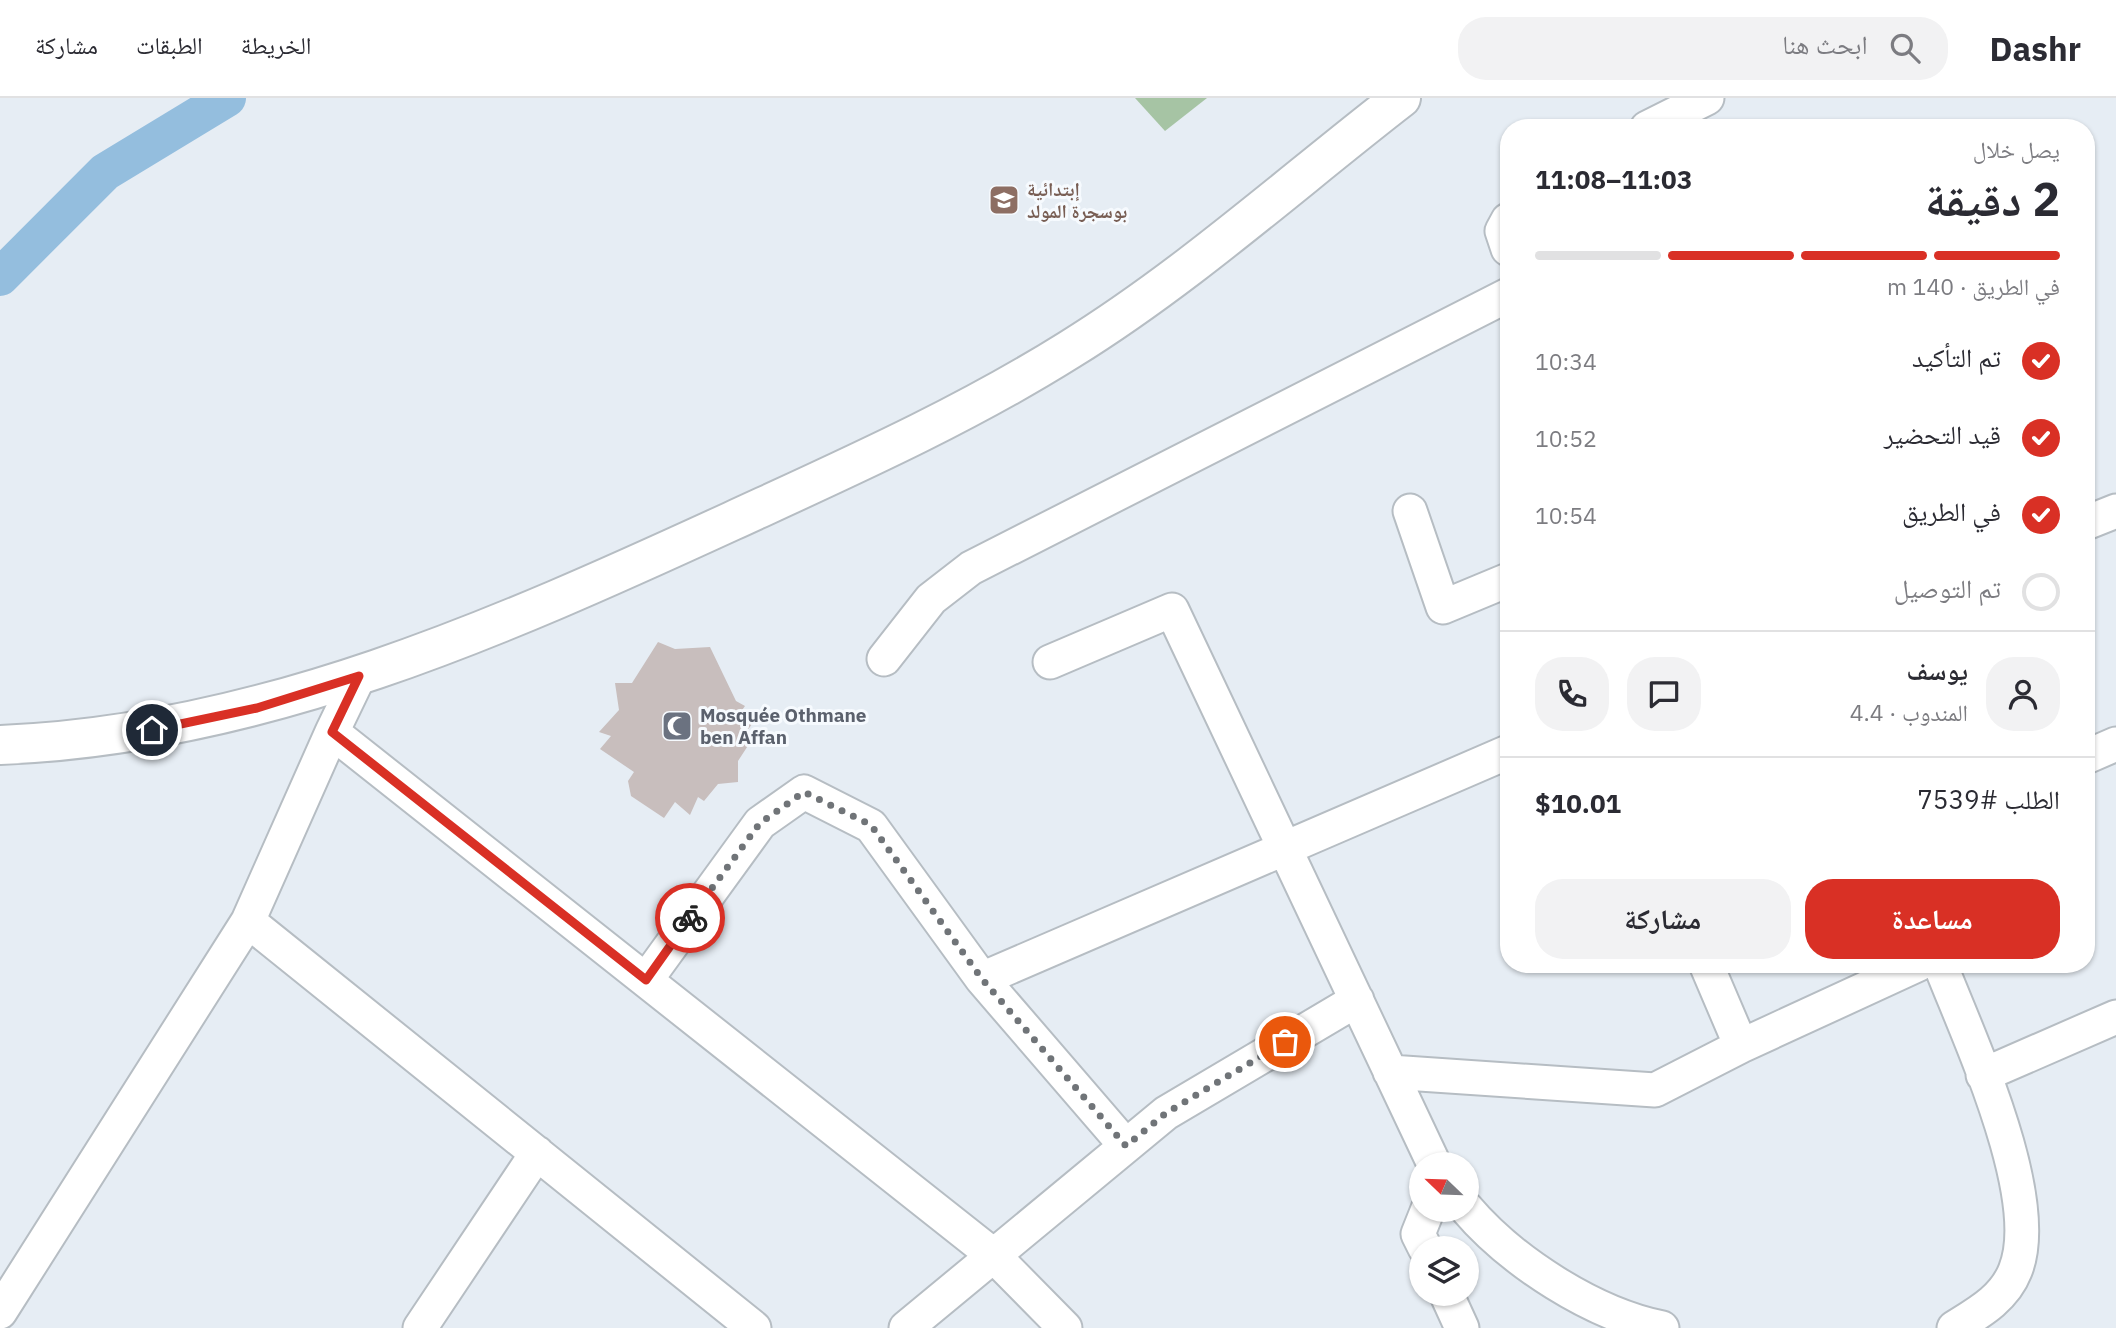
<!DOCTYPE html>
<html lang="ar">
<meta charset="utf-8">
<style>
body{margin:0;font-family:"IBM Plex Sans","Noto Naskh Arabic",sans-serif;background:#f2f2f3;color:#2b2b33;direction:rtl;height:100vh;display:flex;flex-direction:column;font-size:26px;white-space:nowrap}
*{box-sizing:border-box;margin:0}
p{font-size:23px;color:#7c7c81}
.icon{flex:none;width:38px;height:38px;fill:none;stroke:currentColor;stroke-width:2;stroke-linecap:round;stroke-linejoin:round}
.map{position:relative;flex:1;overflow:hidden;direction:ltr}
.panel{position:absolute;left:1500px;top:21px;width:595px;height:854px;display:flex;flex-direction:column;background:#fff;border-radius:28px;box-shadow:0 2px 5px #0004;direction:rtl}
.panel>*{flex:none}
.needle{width:46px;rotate:293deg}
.tools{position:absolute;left:1409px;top:1054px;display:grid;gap:14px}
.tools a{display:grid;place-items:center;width:70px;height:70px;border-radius:50%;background:#fff;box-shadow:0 2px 5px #0004;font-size:35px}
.pin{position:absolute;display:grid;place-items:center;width:60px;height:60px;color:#fff;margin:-30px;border:4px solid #fff;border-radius:50%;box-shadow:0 2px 7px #0007}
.courier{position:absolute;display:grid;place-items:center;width:70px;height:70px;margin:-35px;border:5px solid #d93025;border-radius:50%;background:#fff;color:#222;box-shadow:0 2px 9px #0007}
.overview em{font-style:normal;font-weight:800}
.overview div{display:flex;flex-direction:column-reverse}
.overview{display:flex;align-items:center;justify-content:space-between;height:119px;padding:0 35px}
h1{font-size:46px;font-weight:800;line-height:52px}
.bar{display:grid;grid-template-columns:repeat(4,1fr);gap:10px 7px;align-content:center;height:84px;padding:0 35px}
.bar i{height:9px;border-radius:5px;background:#e1e1e2}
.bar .current{background:#d93025}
.bar p{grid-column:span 4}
.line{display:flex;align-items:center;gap:18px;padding:0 35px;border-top:2px solid #e1e1e2}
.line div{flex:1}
.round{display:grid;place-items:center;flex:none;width:74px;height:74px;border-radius:28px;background:#f2f2f3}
ol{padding:0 35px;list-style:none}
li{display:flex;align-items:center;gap:21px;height:77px}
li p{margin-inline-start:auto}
li .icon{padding:7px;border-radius:50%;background:#d93025;color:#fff;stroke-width:4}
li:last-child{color:#7c7c81}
li i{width:38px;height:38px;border:4px solid #e1e1e2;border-radius:50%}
.cta{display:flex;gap:14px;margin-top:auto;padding:14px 35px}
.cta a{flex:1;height:80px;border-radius:28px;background:#d93025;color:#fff;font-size:28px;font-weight:800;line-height:80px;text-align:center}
.cta a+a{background:#f2f2f3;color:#2b2b33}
header{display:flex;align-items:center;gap:42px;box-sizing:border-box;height:98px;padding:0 35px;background:#fff;border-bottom:2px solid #e1e1e2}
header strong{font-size:33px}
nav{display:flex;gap:38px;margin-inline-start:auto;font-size:24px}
.search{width:490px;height:63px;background:#f2f2f3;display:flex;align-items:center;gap:18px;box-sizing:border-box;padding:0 24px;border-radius:28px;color:#7c7c81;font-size:26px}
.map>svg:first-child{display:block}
.green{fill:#a6c4a4}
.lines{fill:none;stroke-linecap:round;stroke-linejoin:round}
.canal{stroke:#94bede;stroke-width:38}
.building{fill:#c8bebd}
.street-casing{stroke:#b6bdc3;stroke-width:37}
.secondary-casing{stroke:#b6bdc3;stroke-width:42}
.street{stroke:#fff;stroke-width:33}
.secondary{stroke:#fff;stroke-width:38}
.done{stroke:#707478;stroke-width:7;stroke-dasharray:0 12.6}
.route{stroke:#d93025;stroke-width:9}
.labels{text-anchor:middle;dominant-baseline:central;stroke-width:6;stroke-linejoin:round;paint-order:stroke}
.education-label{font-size:19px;font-weight:bold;fill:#785e54;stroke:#f6fafe;text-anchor:start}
.worship-label{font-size:19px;font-weight:bold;fill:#5b616d;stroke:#f6fafe;text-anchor:start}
</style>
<header>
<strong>Dashr</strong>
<div class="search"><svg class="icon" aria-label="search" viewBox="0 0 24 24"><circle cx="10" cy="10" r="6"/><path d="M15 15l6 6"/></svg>ابحث هنا</div>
<nav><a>الخريطة</a><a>الطبقات</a><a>مشاركة</a></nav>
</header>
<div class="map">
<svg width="2116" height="1230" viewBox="0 0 2116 1230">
<rect width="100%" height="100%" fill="#e6edf4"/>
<path class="green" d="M 1135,0 L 1207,0 L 1165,33 Z"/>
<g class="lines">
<path class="canal" d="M 0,179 L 105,74 L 227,0"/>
</g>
<path class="building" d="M 658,544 L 675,551 L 710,549 L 736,603 L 745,608 L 740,615 L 754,623 L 743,639 L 751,643 L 738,663 L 738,684 L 718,686 L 704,703 L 698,699 L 690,717 L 675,704 L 664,720 L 631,698 L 628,683 L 634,674 L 600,651 L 611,638 L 599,634 L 619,612 L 615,585 L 632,585 Z"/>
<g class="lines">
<g class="street-casing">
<path id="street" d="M 1647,30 L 1707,0
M 1508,122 L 1502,133 L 1508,151
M 1410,413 L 1443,509 L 1508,482
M 2086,425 L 2116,413
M 884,561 L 931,501 L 971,470 L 1508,197
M 1050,564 L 1172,512 L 1434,1066
M 359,578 L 332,634 L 993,1157 L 1065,1230
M 2086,659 L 2116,646
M 248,823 L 754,1230
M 1706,866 L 1741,948
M 1940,866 C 1968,938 2045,1101 2015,1173 C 2004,1201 1978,1215 1954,1230
M 982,881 L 1508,654
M 646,882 L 760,725 L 804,694 L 871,728 L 982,881 L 1126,1048
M 1390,974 L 1655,992 L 1741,948 L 1919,866
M 1983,977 L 2116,919
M 1466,1110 C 1512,1164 1593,1216 1662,1230
M 1425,1150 L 1418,1136 L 1428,1111
M 1446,1195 L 1462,1230
M 0,1214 L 248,823 L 332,634
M 420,1230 L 537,1055
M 906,1230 L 1166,1015 L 1357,902"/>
</g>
<g class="secondary-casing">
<path id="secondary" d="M 0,647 C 260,637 499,530 732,423 C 847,370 962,319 1069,252 C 1187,179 1291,85 1401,0"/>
</g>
<use href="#street" class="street"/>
<use href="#secondary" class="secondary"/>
</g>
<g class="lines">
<path class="done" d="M 690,820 L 760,725 L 804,694 L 871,727 L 982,881 L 1126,1048 L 1166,1015 L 1285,944"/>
<path class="route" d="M 152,632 L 257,610 L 359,578 L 332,634 L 646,882 L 690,820"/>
</g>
<defs>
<g id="school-square" transform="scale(1.575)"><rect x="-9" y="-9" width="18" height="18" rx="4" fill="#8d6e63" stroke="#f6fafe"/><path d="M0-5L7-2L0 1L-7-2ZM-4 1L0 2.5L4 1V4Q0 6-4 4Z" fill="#fff"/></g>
<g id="mosque-square" transform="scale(1.575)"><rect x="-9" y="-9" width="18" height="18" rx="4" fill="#6b7280" stroke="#f6fafe"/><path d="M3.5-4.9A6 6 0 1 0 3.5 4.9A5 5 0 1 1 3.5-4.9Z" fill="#fff"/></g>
</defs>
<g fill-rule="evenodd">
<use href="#school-square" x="1004" y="102"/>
<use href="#mosque-square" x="677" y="628"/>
</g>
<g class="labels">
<g class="education-label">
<text x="1027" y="91">إبتدائية<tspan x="1027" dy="22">بوسجرة المولد</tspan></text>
</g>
<g class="worship-label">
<text x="700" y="617">Mosquée Othmane<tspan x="700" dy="22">ben Affan</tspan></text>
</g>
</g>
</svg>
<div class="tools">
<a><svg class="needle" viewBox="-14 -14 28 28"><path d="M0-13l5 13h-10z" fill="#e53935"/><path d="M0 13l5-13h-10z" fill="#7c7c81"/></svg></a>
<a><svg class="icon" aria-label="layers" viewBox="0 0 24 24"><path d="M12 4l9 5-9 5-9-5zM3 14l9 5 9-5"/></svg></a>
</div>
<div class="pin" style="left:1285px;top:944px;background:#ea580c"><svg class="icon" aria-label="bag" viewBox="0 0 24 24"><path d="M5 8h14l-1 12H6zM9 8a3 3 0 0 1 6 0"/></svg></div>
<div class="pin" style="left:152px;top:632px;background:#1f2937"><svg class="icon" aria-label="home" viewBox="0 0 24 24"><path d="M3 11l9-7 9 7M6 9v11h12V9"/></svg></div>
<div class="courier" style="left:690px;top:820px"><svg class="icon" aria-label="bike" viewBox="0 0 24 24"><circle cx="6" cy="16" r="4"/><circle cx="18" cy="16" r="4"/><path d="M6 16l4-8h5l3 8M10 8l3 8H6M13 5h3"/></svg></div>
<section class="panel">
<div class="overview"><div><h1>2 دقيقة</h1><p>يصل خلال</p></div><em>11:03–11:08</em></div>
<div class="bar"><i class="current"></i><i class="current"></i><i class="current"></i><i></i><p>في الطريق · 140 m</p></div>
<ol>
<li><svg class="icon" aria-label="check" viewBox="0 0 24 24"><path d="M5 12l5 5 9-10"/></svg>تم التأكيد<p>10:34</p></li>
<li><svg class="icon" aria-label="check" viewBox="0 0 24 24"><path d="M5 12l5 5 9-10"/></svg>قيد التحضير<p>10:52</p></li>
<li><svg class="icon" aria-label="check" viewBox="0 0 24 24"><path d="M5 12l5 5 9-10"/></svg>في الطريق<p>10:54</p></li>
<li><i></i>تم التوصيل</li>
</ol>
<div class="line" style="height:126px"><a class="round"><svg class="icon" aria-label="person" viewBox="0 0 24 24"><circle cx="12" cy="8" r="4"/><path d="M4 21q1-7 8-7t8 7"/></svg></a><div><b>يوسف</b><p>المندوب · 4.4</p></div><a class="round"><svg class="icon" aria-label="chat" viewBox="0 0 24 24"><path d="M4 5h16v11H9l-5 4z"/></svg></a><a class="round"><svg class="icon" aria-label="phone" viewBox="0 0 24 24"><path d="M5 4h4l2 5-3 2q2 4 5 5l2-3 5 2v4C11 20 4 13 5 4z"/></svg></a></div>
<div class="line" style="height:91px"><div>الطلب #7539</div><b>$10.01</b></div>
<div class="cta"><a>مساعدة</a><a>مشاركة</a></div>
</section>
</div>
